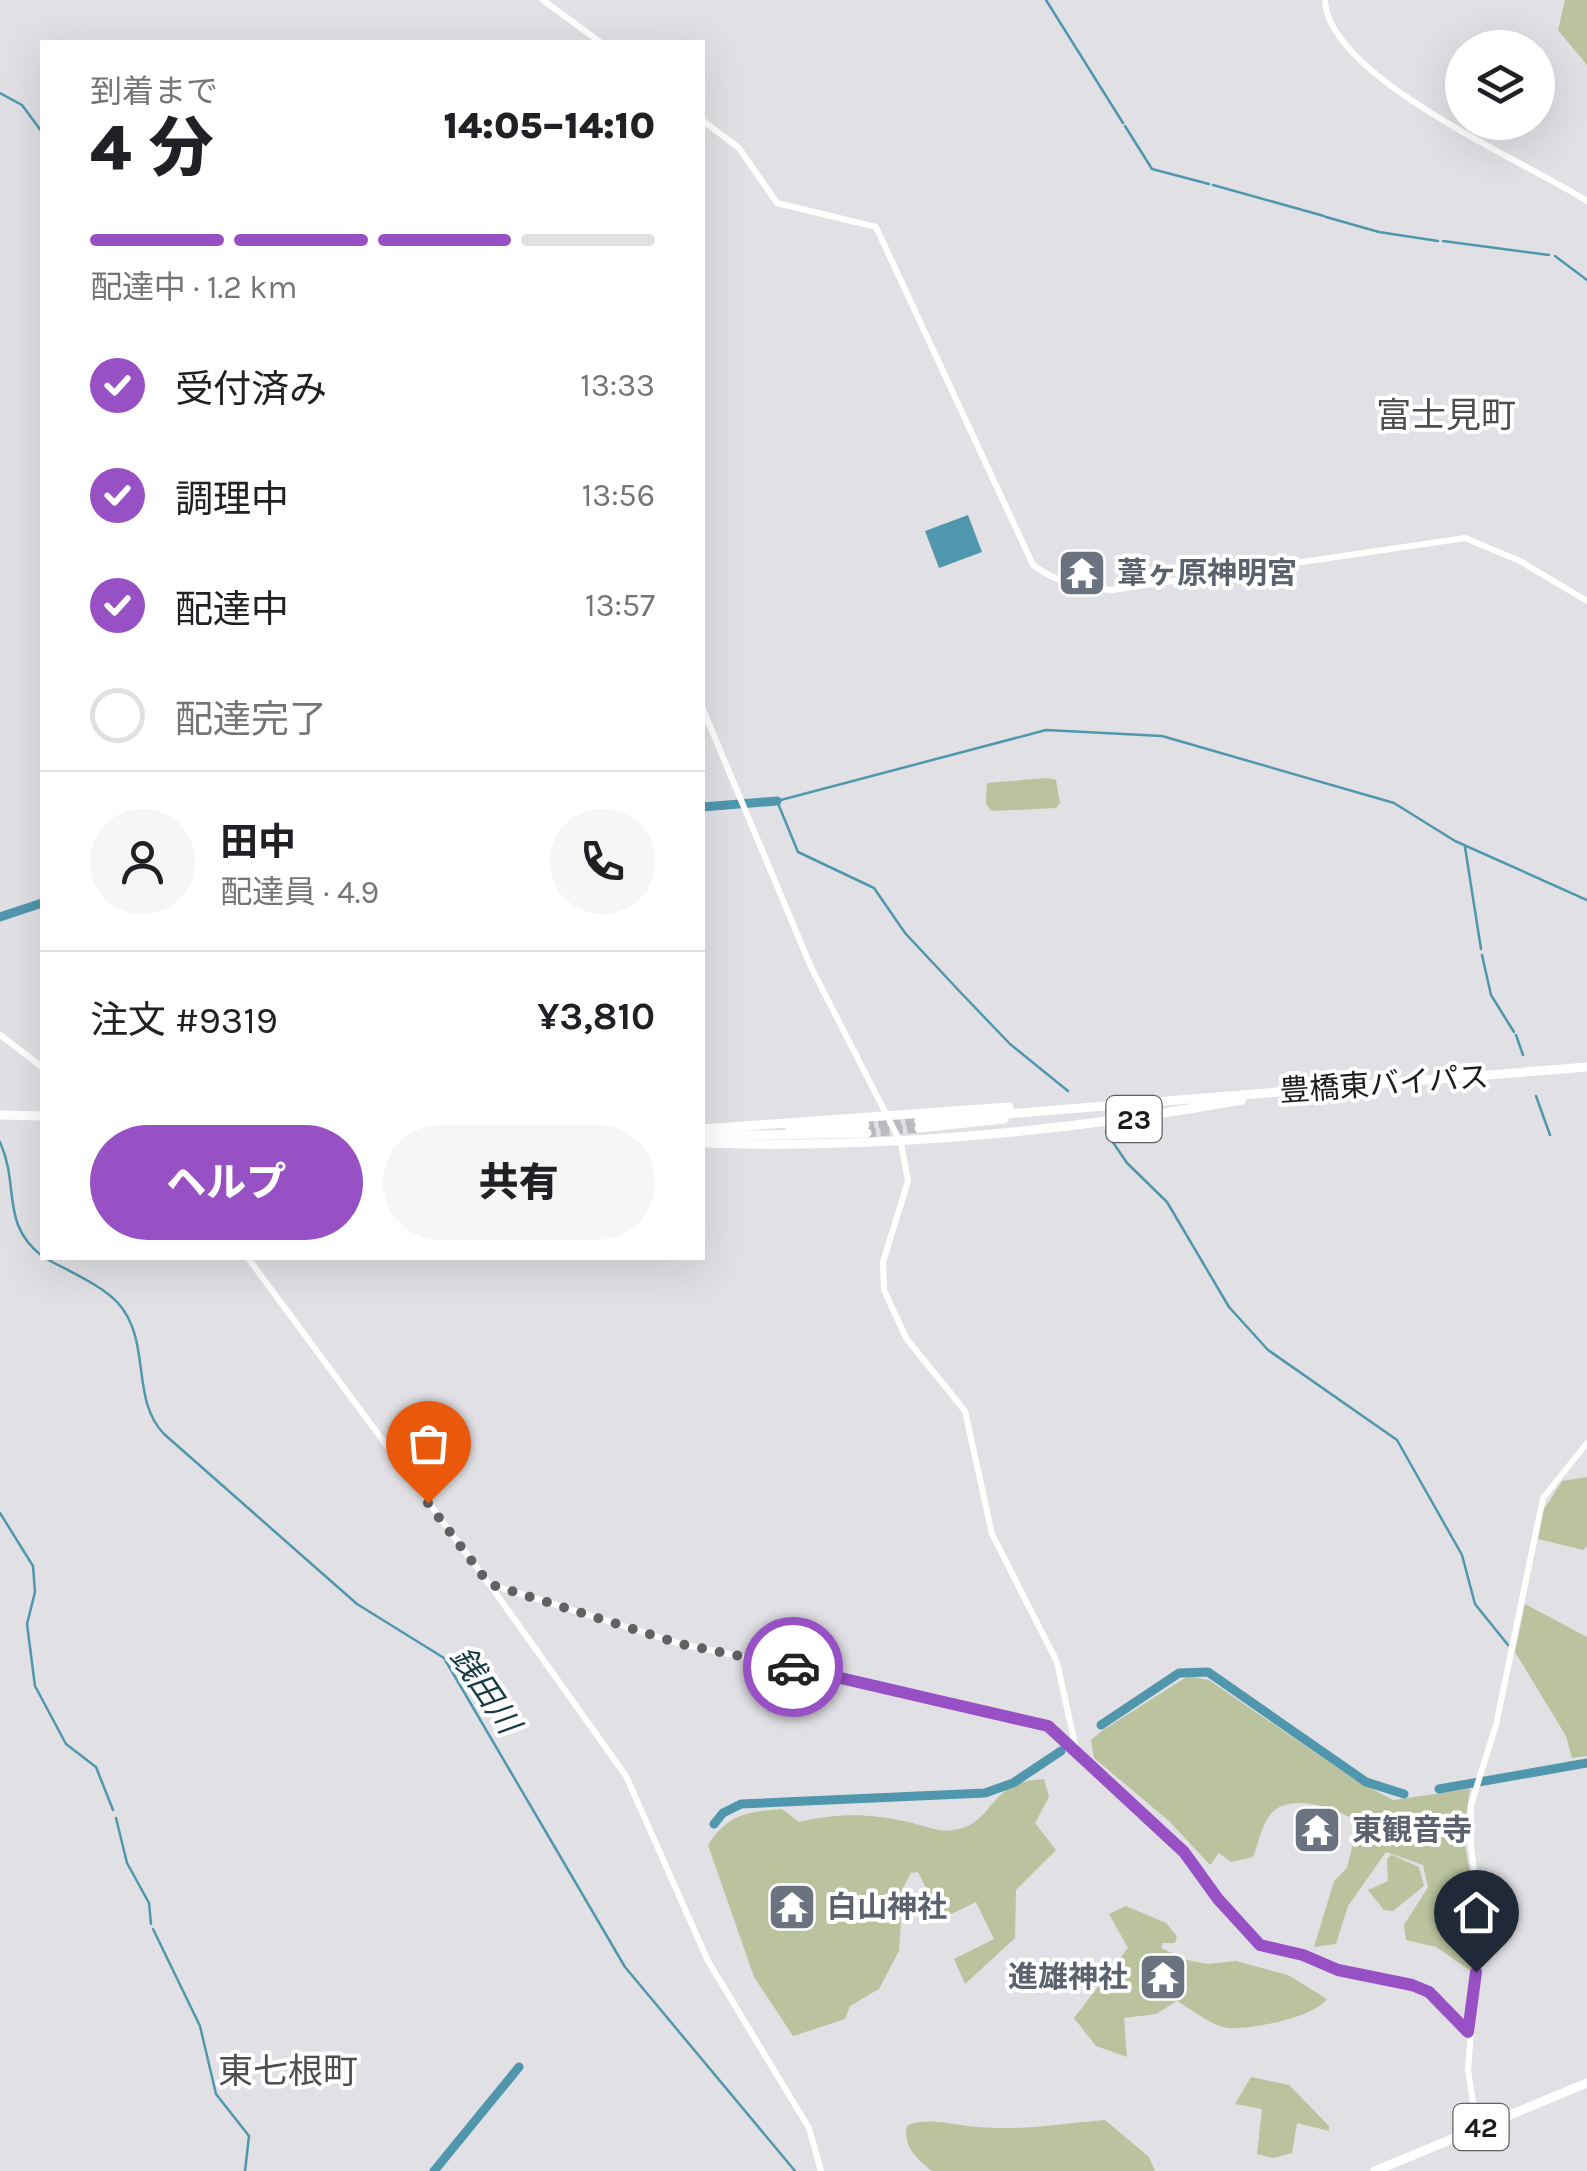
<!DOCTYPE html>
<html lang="ja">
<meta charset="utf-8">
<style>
body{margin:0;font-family:Karla,"Noto Sans JP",sans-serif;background:#f6f6f6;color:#202124;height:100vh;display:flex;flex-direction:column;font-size:38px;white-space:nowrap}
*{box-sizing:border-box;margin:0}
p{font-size:32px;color:#757577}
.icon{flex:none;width:55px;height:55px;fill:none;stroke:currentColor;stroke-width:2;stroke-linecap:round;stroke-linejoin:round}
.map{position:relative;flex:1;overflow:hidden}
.drawer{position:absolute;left:40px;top:40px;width:665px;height:1220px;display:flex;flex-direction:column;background:#fff;border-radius:0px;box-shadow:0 10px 40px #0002}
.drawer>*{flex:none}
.tools{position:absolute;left:1445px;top:30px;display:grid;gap:20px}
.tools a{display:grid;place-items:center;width:110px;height:110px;border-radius:50%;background:#fff;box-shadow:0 10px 40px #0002;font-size:50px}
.pin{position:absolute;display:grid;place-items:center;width:85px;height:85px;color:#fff;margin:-102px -42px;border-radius:50% 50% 50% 0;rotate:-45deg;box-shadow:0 0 10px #0007}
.pin .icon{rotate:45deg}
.courier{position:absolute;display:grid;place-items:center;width:100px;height:100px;margin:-50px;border:8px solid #9851c5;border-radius:50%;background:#fff;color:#222;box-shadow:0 2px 12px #0007}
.headline em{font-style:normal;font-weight:800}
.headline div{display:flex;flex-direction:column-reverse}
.headline{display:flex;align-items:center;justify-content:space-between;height:170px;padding:0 50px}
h1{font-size:65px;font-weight:800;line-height:75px}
.bar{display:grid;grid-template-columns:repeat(4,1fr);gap:15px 10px;align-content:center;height:120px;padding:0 50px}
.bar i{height:12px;border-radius:8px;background:#e0e0e0}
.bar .on{background:#9851c5}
.bar p{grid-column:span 4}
.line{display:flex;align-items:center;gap:25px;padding:0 50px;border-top:2px solid #e0e0e0}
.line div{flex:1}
.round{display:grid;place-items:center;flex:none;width:105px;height:105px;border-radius:52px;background:#f6f6f6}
ol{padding:0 50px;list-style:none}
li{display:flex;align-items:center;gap:30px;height:110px}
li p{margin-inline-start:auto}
li .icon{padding:10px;border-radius:50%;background:#9851c5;color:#fff;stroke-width:4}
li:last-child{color:#757577}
li i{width:55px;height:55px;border:5px solid #e0e0e0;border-radius:50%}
.cta{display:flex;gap:20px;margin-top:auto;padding:20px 50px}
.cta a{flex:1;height:115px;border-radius:60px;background:#9851c5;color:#fff;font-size:40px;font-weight:800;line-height:115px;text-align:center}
.cta a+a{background:#f6f6f6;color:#202124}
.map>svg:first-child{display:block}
.green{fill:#bac29e}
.water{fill:#5097ae}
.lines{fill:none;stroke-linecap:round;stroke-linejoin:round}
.stream{stroke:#5097ae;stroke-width:2.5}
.river{stroke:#5097ae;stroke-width:9}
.highway-tunnel{stroke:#b9babd;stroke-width:9;stroke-dasharray:9 4.5;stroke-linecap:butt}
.secondary{stroke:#fff;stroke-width:6}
.highway{stroke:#fff;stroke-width:9}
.done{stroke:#606163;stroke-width:10;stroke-dasharray:0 18}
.route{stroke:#9851c5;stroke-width:12}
.labels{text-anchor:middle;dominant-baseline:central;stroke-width:8;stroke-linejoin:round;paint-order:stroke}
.shield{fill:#fff;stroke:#5f6061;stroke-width:2.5}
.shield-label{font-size:28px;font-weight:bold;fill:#1b1c1d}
.worship-label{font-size:30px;font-weight:bold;fill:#5b616d;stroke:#fff;text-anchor:start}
.street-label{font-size:30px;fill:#1b1c1d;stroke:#fff}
.water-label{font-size:32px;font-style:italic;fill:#193b45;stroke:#fff}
.quarter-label{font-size:35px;fill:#4e4e51;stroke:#fff}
</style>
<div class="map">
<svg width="1587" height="2171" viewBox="0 0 1587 2171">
<rect width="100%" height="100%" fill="#e1e1e5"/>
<path class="green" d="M 1565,0 L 1587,0 L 1587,65 L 1558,30 Z
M 1048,778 L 1056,780 L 1060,803 L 1056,808 L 992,811 L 986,804 L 987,783 Z
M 1587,1477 L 1587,1546 L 1583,1550 L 1538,1539 L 1543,1511 L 1562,1481 Z
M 1525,1604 L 1587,1637 L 1587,1756 L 1572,1758 L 1566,1736 L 1515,1652 Z
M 1188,1676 L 1209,1680 L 1355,1780 L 1393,1800 L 1470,1789 L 1463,1834 L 1472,1885 L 1471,1971 L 1436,1947 L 1406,1940 L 1404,1925 L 1428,1887 L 1423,1865 L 1386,1852 L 1348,1906 L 1336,1944 L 1314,1947 L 1334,1881 L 1347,1868 L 1358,1823 C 1338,1807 1284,1790 1268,1818 C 1261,1829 1258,1844 1253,1857 L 1231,1862 L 1219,1853 L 1210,1865 L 1169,1821 L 1094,1758 L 1091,1740 L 1103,1730 Z
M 1044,1779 L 1049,1797 L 1035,1823 L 1056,1850 L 1016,1890 L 1015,1938 L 965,1984 L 954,1959 L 994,1939 L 976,1902 L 949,1915 L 932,1900 L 918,1872 L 911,1873 L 903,1888 L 899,1951 L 879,1989 L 850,2006 L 845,2019 L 793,2036 L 754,1977 L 708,1845 C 728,1814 747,1812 782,1809 L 799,1822 C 837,1813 869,1813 908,1822 C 922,1825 939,1833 954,1830 C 995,1824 987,1781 1044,1779 Z
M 1392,1855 L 1419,1867 L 1424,1886 L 1393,1911 L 1384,1910 L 1368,1890 L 1388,1881 L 1387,1859 Z
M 1126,1906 L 1166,1923 L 1177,1936 L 1175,1943 L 1163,1943 L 1161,1948 L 1187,1960 L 1207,1964 L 1236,1961 L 1288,1975 L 1327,1999 C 1313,2018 1250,2030 1227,2028 C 1212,2026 1191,2009 1177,2001 L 1156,2014 L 1124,2018 L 1127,2057 L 1096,2046 L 1074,2018 L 1128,1948 L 1109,1914 Z
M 1251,2077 L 1289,2085 L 1329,2126 L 1329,2131 L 1297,2123 L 1292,2153 L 1273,2158 L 1257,2154 L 1262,2109 L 1235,2104 Z
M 1105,2120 L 1149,2157 L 1155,2171 L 932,2171 C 917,2159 903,2147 907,2126 C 921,2119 939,2122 954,2124 C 1011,2133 1048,2125 1105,2120 Z"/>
<path class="water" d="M 968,515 L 982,552 L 939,568 L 925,531 Z"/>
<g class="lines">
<path class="stream" d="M 1046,0 L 1123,123
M 0,93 L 22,105 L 42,132
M 1125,126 L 1152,169 L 1209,184
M 1213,185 L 1324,216
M 1326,217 L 1379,232 L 1438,241
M 1443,241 L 1549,255
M 1555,256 L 1587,280
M 1465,847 L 1481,949
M 1482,955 L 1491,995 L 1514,1032
M 1516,1035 L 1523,1055
M 1068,1091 L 1010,1044 L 963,995 L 905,933 L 874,888 L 798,852 L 777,801 L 1046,730 L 1162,736 L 1394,803 L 1455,841 L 1587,900
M 1536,1096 L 1550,1135
M 1106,1132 L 1127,1163 L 1167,1202 L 1229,1307 L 1268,1350 L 1397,1440 L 1462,1555 L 1475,1604 L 1508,1645
M 0,1142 C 20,1187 0,1223 42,1256
M 45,1258 C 68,1271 100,1284 118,1303 C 152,1341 130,1399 164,1434 L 357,1604 L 444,1658 L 625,1967 L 795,2171
M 0,1513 L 33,1566 L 35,1592 L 27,1624 L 35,1686 L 66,1744 L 96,1767 L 113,1810
M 116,1818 L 127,1863 L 149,1903 L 151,1924
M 153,1929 L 200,2026 L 216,2094 L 249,2136 L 245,2171"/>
<path class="river" d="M 702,807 L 777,801
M 0,917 L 42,903
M 1101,1725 L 1179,1673 L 1208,1672 L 1366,1782 L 1404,1794
M 1439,1789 L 1587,1763
M 714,1824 L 723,1813 L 741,1804 L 985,1793 L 1013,1783 L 1061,1751
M 434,2171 L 519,2067"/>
<path class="highway-tunnel" d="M 865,1125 L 919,1121
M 867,1133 L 919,1128"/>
<path class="secondary" d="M 543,0 L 600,42
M 1325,0 C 1328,78 1525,161 1587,201
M 702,120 L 739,148 L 777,203 L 876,227 L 1033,565 C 1057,583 1082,588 1112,590 L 1465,538 L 1520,561 L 1587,601
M 702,707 L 811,967 L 901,1143 L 908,1181 L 883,1262 L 884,1290 L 906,1338 L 965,1411 L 992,1534 L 1057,1662 L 1076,1749
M 0,1035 L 42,1067
M 248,1258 L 489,1584 L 681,1644 L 941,1698 L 1048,1726 L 1184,1852 L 1218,1899 L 1260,1945 L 1303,1955 L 1338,1970 L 1412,1985 L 1429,1992 L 1468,2032
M 490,1585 L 626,1776 L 708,1961 L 809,2128 L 821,2171
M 1477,2128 L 1468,2070 L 1480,1916 L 1471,1846 L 1471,1805 L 1496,1725 L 1543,1498 L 1587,1443"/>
<path class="highway" d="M 0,1115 L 42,1116
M 919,1121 L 1587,1067
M 919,1128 L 1004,1119
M 702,1129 L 1009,1107
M 790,1129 L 865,1125
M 702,1136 L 867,1133
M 702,1143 C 884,1149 1063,1132 1242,1100
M 1375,2171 L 1587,2083"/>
</g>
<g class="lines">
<path class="done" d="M 428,1503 L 489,1584 L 681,1644 L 793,1667"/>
<path class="route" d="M 793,1667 L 1048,1726 L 1184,1852 L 1218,1899 L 1260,1945 L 1303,1955 L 1338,1970 L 1412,1985 L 1429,1992 L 1468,2032 L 1476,1972"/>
</g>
<defs>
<g id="temple-square" transform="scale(2.5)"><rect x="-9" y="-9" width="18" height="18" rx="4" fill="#6b7280" stroke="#fff"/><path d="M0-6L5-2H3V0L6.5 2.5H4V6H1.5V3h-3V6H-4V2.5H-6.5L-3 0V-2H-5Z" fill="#fff"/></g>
</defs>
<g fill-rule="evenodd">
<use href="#temple-square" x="1082" y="573"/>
<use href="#temple-square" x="1317" y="1830"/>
<use href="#temple-square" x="792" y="1907"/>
<use href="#temple-square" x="1163" y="1977"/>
</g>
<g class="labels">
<g class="shield">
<rect x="1106.5" y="1096" width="55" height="46" rx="8"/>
<rect x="1453.5" y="2104" width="55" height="46" rx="8"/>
</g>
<g class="shield-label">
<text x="1134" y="1119">23</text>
<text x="1481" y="2127">42</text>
</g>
<g class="worship-label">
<text x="1117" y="573">葦ヶ原神明宮</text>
<text x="1352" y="1830">東観音寺</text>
<text x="827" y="1907">白山神社</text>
<text x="1128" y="1977" text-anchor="end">進雄神社</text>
</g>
<g class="street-label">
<text transform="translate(1384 1084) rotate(-4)">豊橋東バイパス</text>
</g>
<g class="water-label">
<text transform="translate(485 1690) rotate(56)">銭田川</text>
</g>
<g class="quarter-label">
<text x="1446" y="415">富士見町</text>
<text x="288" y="2071">東七根町</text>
</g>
</g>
</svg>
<div class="tools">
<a><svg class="icon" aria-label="layers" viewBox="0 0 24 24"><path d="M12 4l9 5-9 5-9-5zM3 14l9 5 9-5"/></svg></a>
</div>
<div class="pin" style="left:428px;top:1503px;background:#ea580c"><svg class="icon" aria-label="bag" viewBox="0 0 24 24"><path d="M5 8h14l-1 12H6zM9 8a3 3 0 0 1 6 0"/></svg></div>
<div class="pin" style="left:1476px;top:1972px;background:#1f2937"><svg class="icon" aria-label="home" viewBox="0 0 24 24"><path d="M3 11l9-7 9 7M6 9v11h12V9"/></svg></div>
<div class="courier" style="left:793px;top:1667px"><svg class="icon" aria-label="car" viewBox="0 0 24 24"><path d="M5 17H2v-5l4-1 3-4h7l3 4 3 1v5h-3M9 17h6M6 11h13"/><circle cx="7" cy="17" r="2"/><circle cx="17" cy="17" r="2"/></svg></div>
<section class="drawer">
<div class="headline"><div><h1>4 分</h1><p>到着まで</p></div><em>14:05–14:10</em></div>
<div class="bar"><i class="on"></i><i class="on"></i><i class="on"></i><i></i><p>配達中 · 1.2 km</p></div>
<ol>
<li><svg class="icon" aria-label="check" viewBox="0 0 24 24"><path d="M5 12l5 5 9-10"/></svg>受付済み<p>13:33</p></li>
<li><svg class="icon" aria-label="check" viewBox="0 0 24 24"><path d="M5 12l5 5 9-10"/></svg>調理中<p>13:56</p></li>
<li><svg class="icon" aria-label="check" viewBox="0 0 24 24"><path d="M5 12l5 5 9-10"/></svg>配達中<p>13:57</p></li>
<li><i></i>配達完了</li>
</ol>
<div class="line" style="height:180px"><a class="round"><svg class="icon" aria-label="person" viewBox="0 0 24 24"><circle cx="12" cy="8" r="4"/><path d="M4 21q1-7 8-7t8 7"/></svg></a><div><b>田中</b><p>配達員 · 4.9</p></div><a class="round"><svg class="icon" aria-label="phone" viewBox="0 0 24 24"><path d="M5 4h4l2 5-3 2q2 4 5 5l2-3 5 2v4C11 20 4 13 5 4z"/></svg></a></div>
<div class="line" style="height:130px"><div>注文 #9319</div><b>¥3,810</b></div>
<div class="cta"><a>ヘルプ</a><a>共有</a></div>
</section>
</div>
